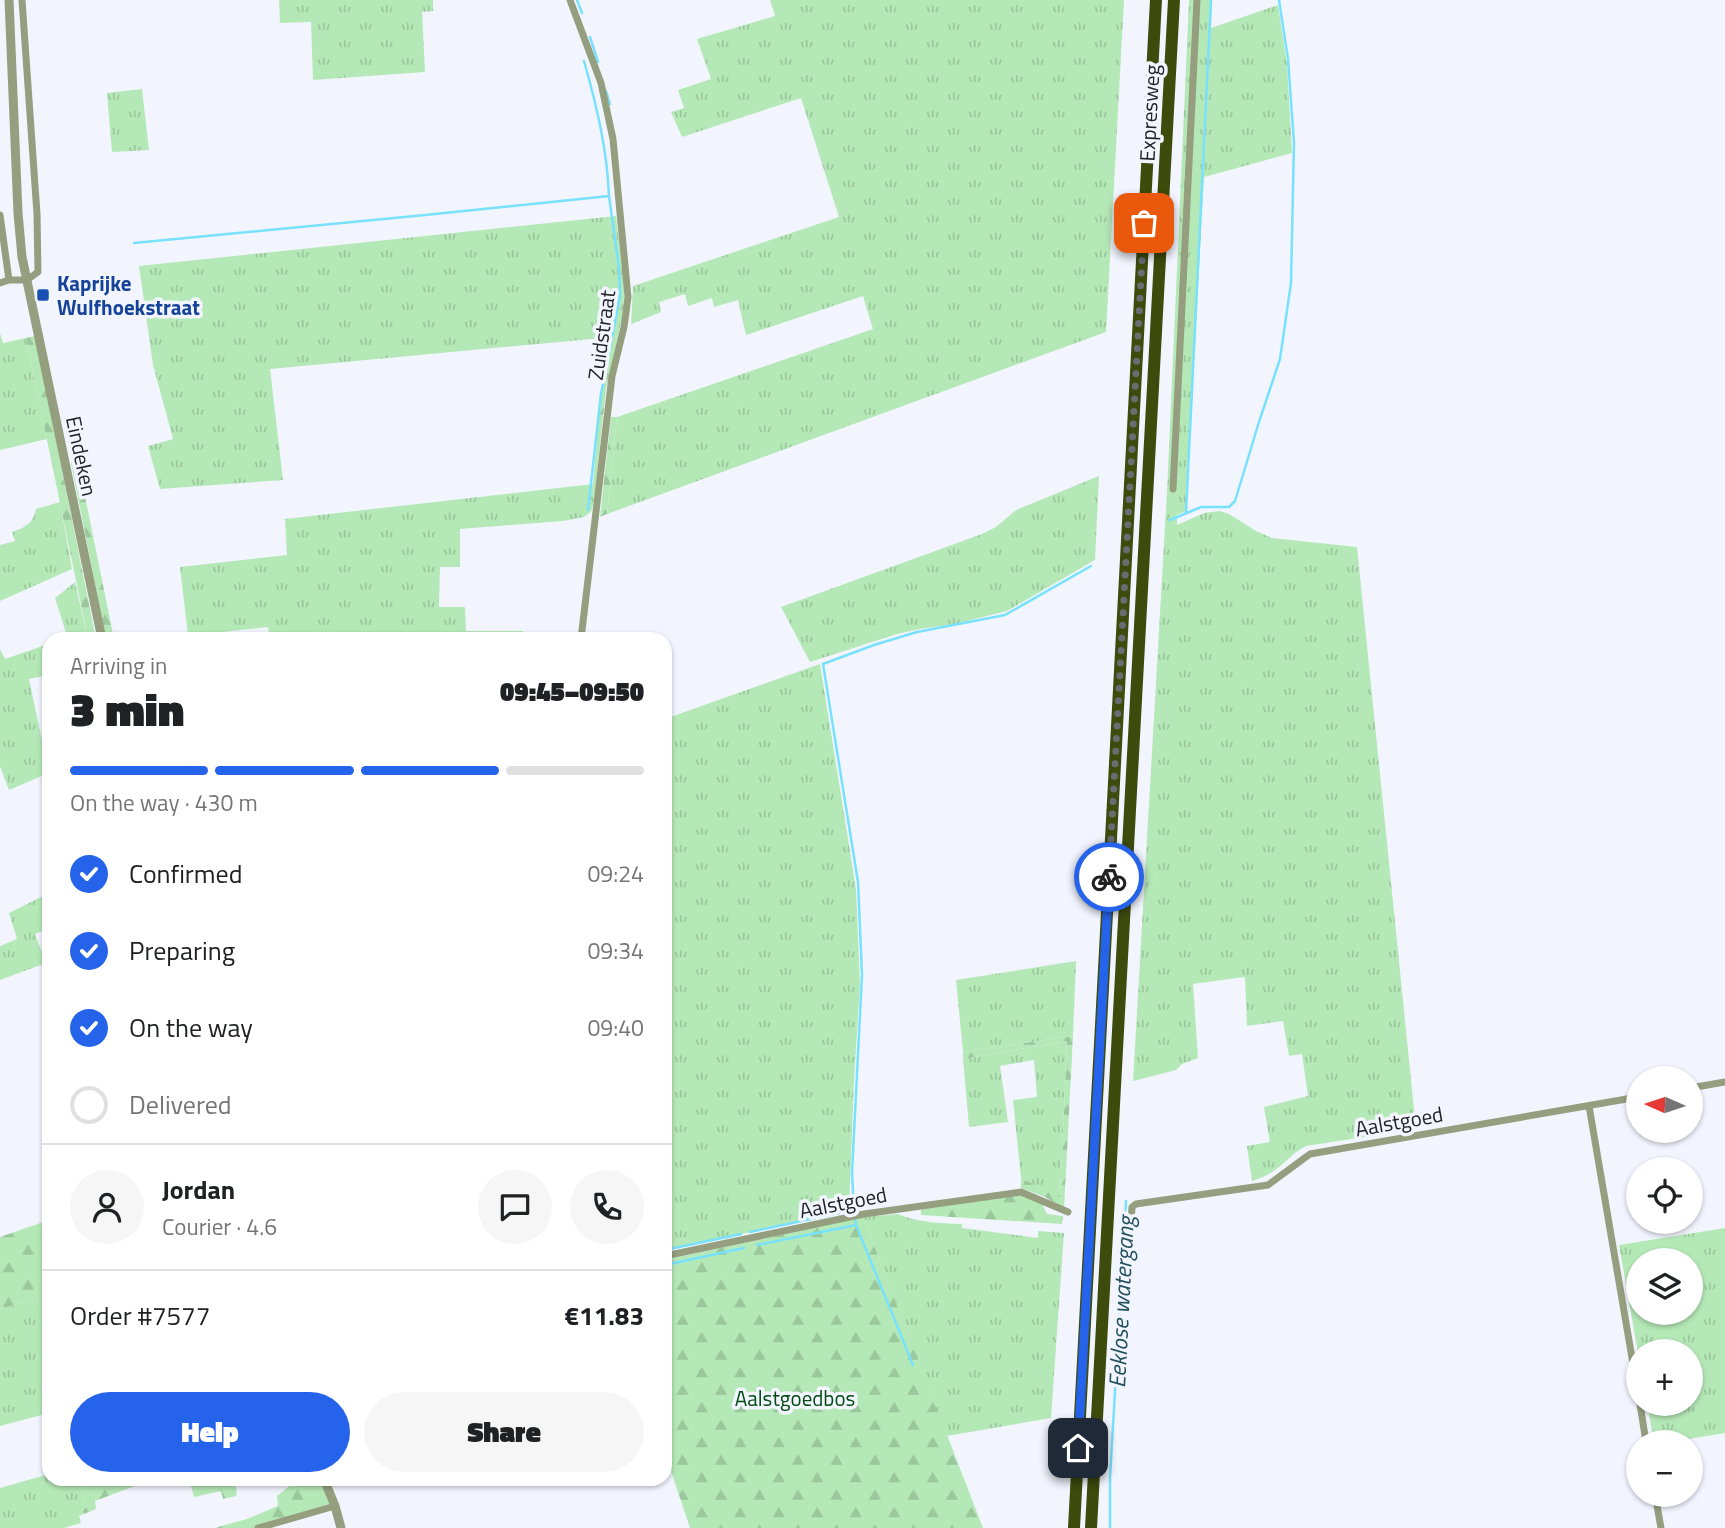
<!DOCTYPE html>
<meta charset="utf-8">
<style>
body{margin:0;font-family:"Titillium Web",sans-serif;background:#f6f6f6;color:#202124;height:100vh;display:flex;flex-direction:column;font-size:26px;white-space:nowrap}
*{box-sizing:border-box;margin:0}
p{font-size:23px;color:#757577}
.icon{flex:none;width:38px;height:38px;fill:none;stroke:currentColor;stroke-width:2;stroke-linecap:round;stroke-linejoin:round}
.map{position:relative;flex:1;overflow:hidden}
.sheet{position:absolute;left:42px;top:632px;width:630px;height:854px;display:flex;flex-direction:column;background:#fff;border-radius:21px;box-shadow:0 2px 5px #0004}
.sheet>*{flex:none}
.needle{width:46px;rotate:273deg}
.controls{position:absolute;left:1626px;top:1066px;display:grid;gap:14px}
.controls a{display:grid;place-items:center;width:77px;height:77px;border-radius:50%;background:#fff;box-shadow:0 2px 5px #0004;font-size:35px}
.pin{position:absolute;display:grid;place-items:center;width:60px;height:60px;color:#fff;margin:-30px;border-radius:14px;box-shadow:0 4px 10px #0006}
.courier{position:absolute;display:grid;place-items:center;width:70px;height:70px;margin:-35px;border:5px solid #2563eb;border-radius:50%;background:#fff;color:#222;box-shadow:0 2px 9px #0007}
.overview em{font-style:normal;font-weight:800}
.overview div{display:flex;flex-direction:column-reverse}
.overview{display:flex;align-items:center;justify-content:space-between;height:119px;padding:0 28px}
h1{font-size:46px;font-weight:800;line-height:52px}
.bar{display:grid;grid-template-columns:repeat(4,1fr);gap:10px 7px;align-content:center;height:84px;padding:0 28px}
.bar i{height:9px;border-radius:5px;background:#e0e0e0}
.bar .active{background:#2563eb}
.bar p{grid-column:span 4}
.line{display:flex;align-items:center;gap:18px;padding:0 28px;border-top:2px solid #e0e0e0}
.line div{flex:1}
.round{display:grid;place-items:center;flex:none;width:74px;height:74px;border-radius:37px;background:#f6f6f6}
ol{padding:0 28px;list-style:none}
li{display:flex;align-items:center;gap:21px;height:77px}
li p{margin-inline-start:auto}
li .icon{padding:7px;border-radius:50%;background:#2563eb;color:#fff;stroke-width:4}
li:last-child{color:#757577}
li i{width:38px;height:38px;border:4px solid #e0e0e0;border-radius:50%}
.action{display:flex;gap:14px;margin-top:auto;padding:14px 28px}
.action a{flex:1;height:80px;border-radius:42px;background:#2563eb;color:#fff;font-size:28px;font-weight:800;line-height:80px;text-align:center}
.action a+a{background:#f6f6f6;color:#202124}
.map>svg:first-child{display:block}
.grass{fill:url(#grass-tufts);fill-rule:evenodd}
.forest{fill:url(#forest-firs)}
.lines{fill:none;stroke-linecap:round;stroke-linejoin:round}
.stream{stroke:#78e1fd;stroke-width:2.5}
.minor{stroke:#959f7f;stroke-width:7}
.tertiary{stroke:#959f7f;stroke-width:9}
.trunk{stroke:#3d4b0c;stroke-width:12}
.done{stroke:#6b6c72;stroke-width:7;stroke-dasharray:0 12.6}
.route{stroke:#2563eb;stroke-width:9}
.transit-dot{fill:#1a4fb4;stroke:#f2f5fe;stroke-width:2.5}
.labels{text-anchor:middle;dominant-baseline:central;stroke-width:7;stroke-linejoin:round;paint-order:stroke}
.street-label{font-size:21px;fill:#222327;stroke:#f2f5fe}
.transit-label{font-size:21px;font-weight:bold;fill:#164399;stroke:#f2f5fe;text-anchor:start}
.park-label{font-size:21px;fill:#034a13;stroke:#f2f5fe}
.water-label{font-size:23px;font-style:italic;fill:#22505c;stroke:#f2f5fe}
</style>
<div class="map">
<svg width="1725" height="1528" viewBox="0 0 1725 1528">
<defs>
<pattern id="grass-tufts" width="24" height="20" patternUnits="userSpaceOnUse" patternTransform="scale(1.75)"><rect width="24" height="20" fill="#b5e8b7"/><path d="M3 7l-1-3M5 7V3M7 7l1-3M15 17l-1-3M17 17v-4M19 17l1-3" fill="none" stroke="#9bc79d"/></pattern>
<pattern id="forest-firs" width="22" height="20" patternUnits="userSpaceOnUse" patternTransform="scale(1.75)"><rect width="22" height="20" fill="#b5e8b7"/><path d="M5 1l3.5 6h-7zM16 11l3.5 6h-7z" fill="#9bc79d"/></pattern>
</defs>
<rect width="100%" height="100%" fill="#f2f5fe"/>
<path class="grass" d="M 279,0 L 433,0 L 433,11 L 422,12 L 425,72 L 313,80 L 311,22 L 280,23 Z
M 770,0 L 1124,0 L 1106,332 L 607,514 L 617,417 L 873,329 L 863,296 L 746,335 L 738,300 L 714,307 L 712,298 L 688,306 L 685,294 L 659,302 L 661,312 L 631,324 L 633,286 L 839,217 L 801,98 L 682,137 L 671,112 L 684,108 L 678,90 L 711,79 L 697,39 L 775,16 Z
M 1189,0 L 1212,0 L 1211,28 L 1278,5 L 1287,64 L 1292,153 L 1204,177 L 1186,511 L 1177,515 L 1177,525 L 1204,513 L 1220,511 L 1229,514 L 1256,531 L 1272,538 L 1357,547 L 1416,1129 L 1306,1146 C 1284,1158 1280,1173 1252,1181 L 1247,1146 L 1270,1142 L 1264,1107 L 1308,1096 L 1302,1054 L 1289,1056 L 1283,1021 L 1247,1026 L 1245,977 L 1193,984 L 1198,1058 L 1182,1064 L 1176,1070 L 1133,1081 L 1167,492 Z
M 142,89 L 149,150 L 112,152 L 107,93 Z
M 616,216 L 623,277 L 624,296 L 622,318 L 617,318 L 613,337 L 270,369 L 283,480 L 160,489 L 148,446 L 173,439 L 153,365 L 139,266 Z
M 0,333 L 3,343 L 26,338 L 47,439 L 0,450 Z
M 1099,476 L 1095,560 L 1007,611 L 955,624 L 920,629 L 897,634 L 810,662 L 781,607 L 982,534 L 996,527 L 1016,510 Z
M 593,484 L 594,501 L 591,512 L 584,517 L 563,521 L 460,529 L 460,567 L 440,567 L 439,607 L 465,607 L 466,631 L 523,631 L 523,639 L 270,639 L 268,627 L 188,636 L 180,567 L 287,555 L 285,519 Z
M 60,502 L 72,569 L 0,601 L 0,545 L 15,541 L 12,532 C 24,528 34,523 36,509 Z
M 75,582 L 88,639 L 68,639 L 55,598 Z
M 48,644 L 49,675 L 29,679 L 49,773 L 9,790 L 0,766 L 0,649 L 5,659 Z
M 820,664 L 856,889 L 860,984 L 854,1081 L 849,1210 L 665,1251 L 665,719 Z
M 49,893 L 49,928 L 35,934 L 46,963 L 0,980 L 0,946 L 17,939 L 9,913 Z
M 1076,961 L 1073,1036 L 963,1052 L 956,980 Z
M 1067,1041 L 1060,1198 L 1021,1178 L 1013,1100 L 1037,1097 L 1034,1060 L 1000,1066 L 1008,1122 L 969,1127 L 963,1059 Z
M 898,1214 C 918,1223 940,1223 962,1224 L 962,1228 L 1038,1238 L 1038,1231 L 1064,1233 L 1051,1418 L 947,1436 L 863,1217 Z
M 1725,1228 L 1725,1433 L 1671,1442 L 1654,1442 L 1647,1404 L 1690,1404 L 1690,1351 L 1638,1351 L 1638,1353 L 1619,1245 ZM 1638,1260 L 1690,1260 L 1690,1312 L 1638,1312 Z
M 49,1295 L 49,1413 L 0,1426 L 0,1309 Z
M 49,1474 L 49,1479 L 78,1479 L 87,1507 L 82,1509 L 84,1514 L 79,1516 L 81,1523 L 64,1528 L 0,1528 L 0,1488 Z"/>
<path class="forest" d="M 617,318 L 622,318 L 606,389 L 594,501 L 593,484 L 601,390 Z
M 35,336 L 96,639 L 88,639 L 26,338 Z
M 611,417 L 617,417 L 607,514 L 600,517 Z
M 78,462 L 114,639 L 106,639 L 71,463 Z
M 1073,1036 L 1064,1209 L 1045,1197 L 1021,1188 L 1021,1178 L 1060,1197 L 1067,1041 L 963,1059 L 963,1052 Z
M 1021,1195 L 1042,1204 L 1047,1214 L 1063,1216 L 1062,1224 L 921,1215 L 921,1208 Z
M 863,1217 L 983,1528 L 690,1528 L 665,1453 L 665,1260 Z
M 49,1220 L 49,1295 L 0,1309 L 0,1237 Z
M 78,1479 L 139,1479 L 140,1484 L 95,1501 L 96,1509 L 84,1514 L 82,1509 L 87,1507 Z
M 189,1479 L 235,1479 C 234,1485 238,1490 236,1496 L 223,1499 L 221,1491 L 194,1497 Z
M 298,1479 L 321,1479 L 330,1504 L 271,1521 L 273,1528 L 214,1528 L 247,1519 L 278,1506 L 277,1496 Z"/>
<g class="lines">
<path class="stream" d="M 577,0 L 582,13
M 590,37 L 598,62
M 606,91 L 610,104
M 134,243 L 425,215 L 609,196 C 607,149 597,107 584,61
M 588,510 L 601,394 L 620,296 L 619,268 L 609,196
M 1186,513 L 1211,0
M 1170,520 L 1201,507 L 1229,507 L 1235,501 L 1259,422 L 1280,359 L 1291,283 L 1294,143 L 1288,59 L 1279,0
M 750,1232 L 853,1210
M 757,1245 L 856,1225
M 665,1250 L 741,1234
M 665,1265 L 744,1248
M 913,1365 L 856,1225 L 854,1210 L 852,1173 L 862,975 L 858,882 L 823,664 L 874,645 L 917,632 L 1005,615 L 1091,566
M 1110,1528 L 1110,1478 L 1126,1201"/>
<path class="minor" d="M 570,0 L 601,83 L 613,139 L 628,297 L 624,327 L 612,376 L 581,639
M 0,215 L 9,280
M 0,283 L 9,280 L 27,280 L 38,272 L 37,214 L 22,0
M 1173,489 L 1197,0
M 1690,1088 L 1725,1082
M 1589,1106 L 1638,1393
M 1130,1241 L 1132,1207 L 1136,1204 L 1268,1185 L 1310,1154 L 1638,1097
M 665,1256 L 864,1214 L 1021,1192 L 1068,1212
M 1640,1404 L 1646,1442
M 1655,1494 L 1661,1528
M 258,1528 L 335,1506"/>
<path class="tertiary" d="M 9,0 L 18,213 L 22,257 L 102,639
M 324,1479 L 335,1506 L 341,1528"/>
<path class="trunk" d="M 1074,1528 L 1156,0
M 1091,1528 L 1174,0"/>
</g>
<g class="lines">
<path class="done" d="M 1109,877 L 1144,223"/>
<path class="route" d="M 1078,1448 L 1109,877"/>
</g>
<rect class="transit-dot" x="36" y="288" width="14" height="14" rx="3.5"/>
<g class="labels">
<g class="street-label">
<text transform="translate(1149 113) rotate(-87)">Expresweg</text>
<text transform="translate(601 335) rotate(-82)">Zuidstraat</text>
<text transform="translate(82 456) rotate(78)">Eindeken</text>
<text transform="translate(1399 1121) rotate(-10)">Aalstgoed</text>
<text transform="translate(843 1202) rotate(-11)">Aalstgoed</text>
</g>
<g class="transit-label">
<text x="57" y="283">Kaprijke<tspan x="57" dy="24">Wulfhoekstraat</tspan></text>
</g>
<g class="park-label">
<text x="795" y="1398">Aalstgoedbos</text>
</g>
<g class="water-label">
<text transform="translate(1121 1302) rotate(-87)">Eeklose watergang</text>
</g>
</g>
</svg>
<div class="controls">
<a><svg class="needle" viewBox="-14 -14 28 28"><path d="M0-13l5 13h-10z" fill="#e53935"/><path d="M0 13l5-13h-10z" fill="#757577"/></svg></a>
<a><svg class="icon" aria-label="locate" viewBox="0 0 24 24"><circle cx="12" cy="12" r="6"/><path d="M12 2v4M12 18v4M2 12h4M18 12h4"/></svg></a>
<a><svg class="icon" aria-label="layers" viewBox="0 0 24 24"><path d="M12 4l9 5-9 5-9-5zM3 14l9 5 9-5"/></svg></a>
<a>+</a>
<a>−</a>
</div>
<div class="pin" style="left:1144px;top:223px;background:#ea580c"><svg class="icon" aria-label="bag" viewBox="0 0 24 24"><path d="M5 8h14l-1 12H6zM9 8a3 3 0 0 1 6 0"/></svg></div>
<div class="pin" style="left:1078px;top:1448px;background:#1f2937"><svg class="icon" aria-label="home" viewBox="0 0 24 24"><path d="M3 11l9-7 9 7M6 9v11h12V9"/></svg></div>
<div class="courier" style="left:1109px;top:877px"><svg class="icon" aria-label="bike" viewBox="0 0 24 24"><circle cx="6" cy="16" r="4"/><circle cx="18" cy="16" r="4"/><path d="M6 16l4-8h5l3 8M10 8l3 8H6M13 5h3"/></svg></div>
<section class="sheet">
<div class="overview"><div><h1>3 min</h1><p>Arriving in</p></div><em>09:45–09:50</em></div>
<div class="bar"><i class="active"></i><i class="active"></i><i class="active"></i><i></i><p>On the way · 430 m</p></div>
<ol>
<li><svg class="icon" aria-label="check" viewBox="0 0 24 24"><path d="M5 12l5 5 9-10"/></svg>Confirmed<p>09:24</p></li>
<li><svg class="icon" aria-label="check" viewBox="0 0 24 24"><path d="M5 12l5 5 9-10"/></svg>Preparing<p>09:34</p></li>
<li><svg class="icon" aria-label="check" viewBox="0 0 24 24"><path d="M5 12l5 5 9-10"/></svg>On the way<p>09:40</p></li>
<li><i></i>Delivered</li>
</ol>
<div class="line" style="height:126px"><a class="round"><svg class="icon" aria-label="person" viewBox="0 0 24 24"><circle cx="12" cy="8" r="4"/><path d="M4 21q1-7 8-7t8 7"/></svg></a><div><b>Jordan</b><p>Courier · 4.6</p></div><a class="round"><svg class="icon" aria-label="chat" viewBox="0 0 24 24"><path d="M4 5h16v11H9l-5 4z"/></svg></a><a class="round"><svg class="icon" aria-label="phone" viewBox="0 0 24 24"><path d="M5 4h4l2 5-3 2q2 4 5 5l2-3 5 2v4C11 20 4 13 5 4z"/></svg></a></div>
<div class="line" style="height:91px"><div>Order #7577</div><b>€11.83</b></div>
<div class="action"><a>Help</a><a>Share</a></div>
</section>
</div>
